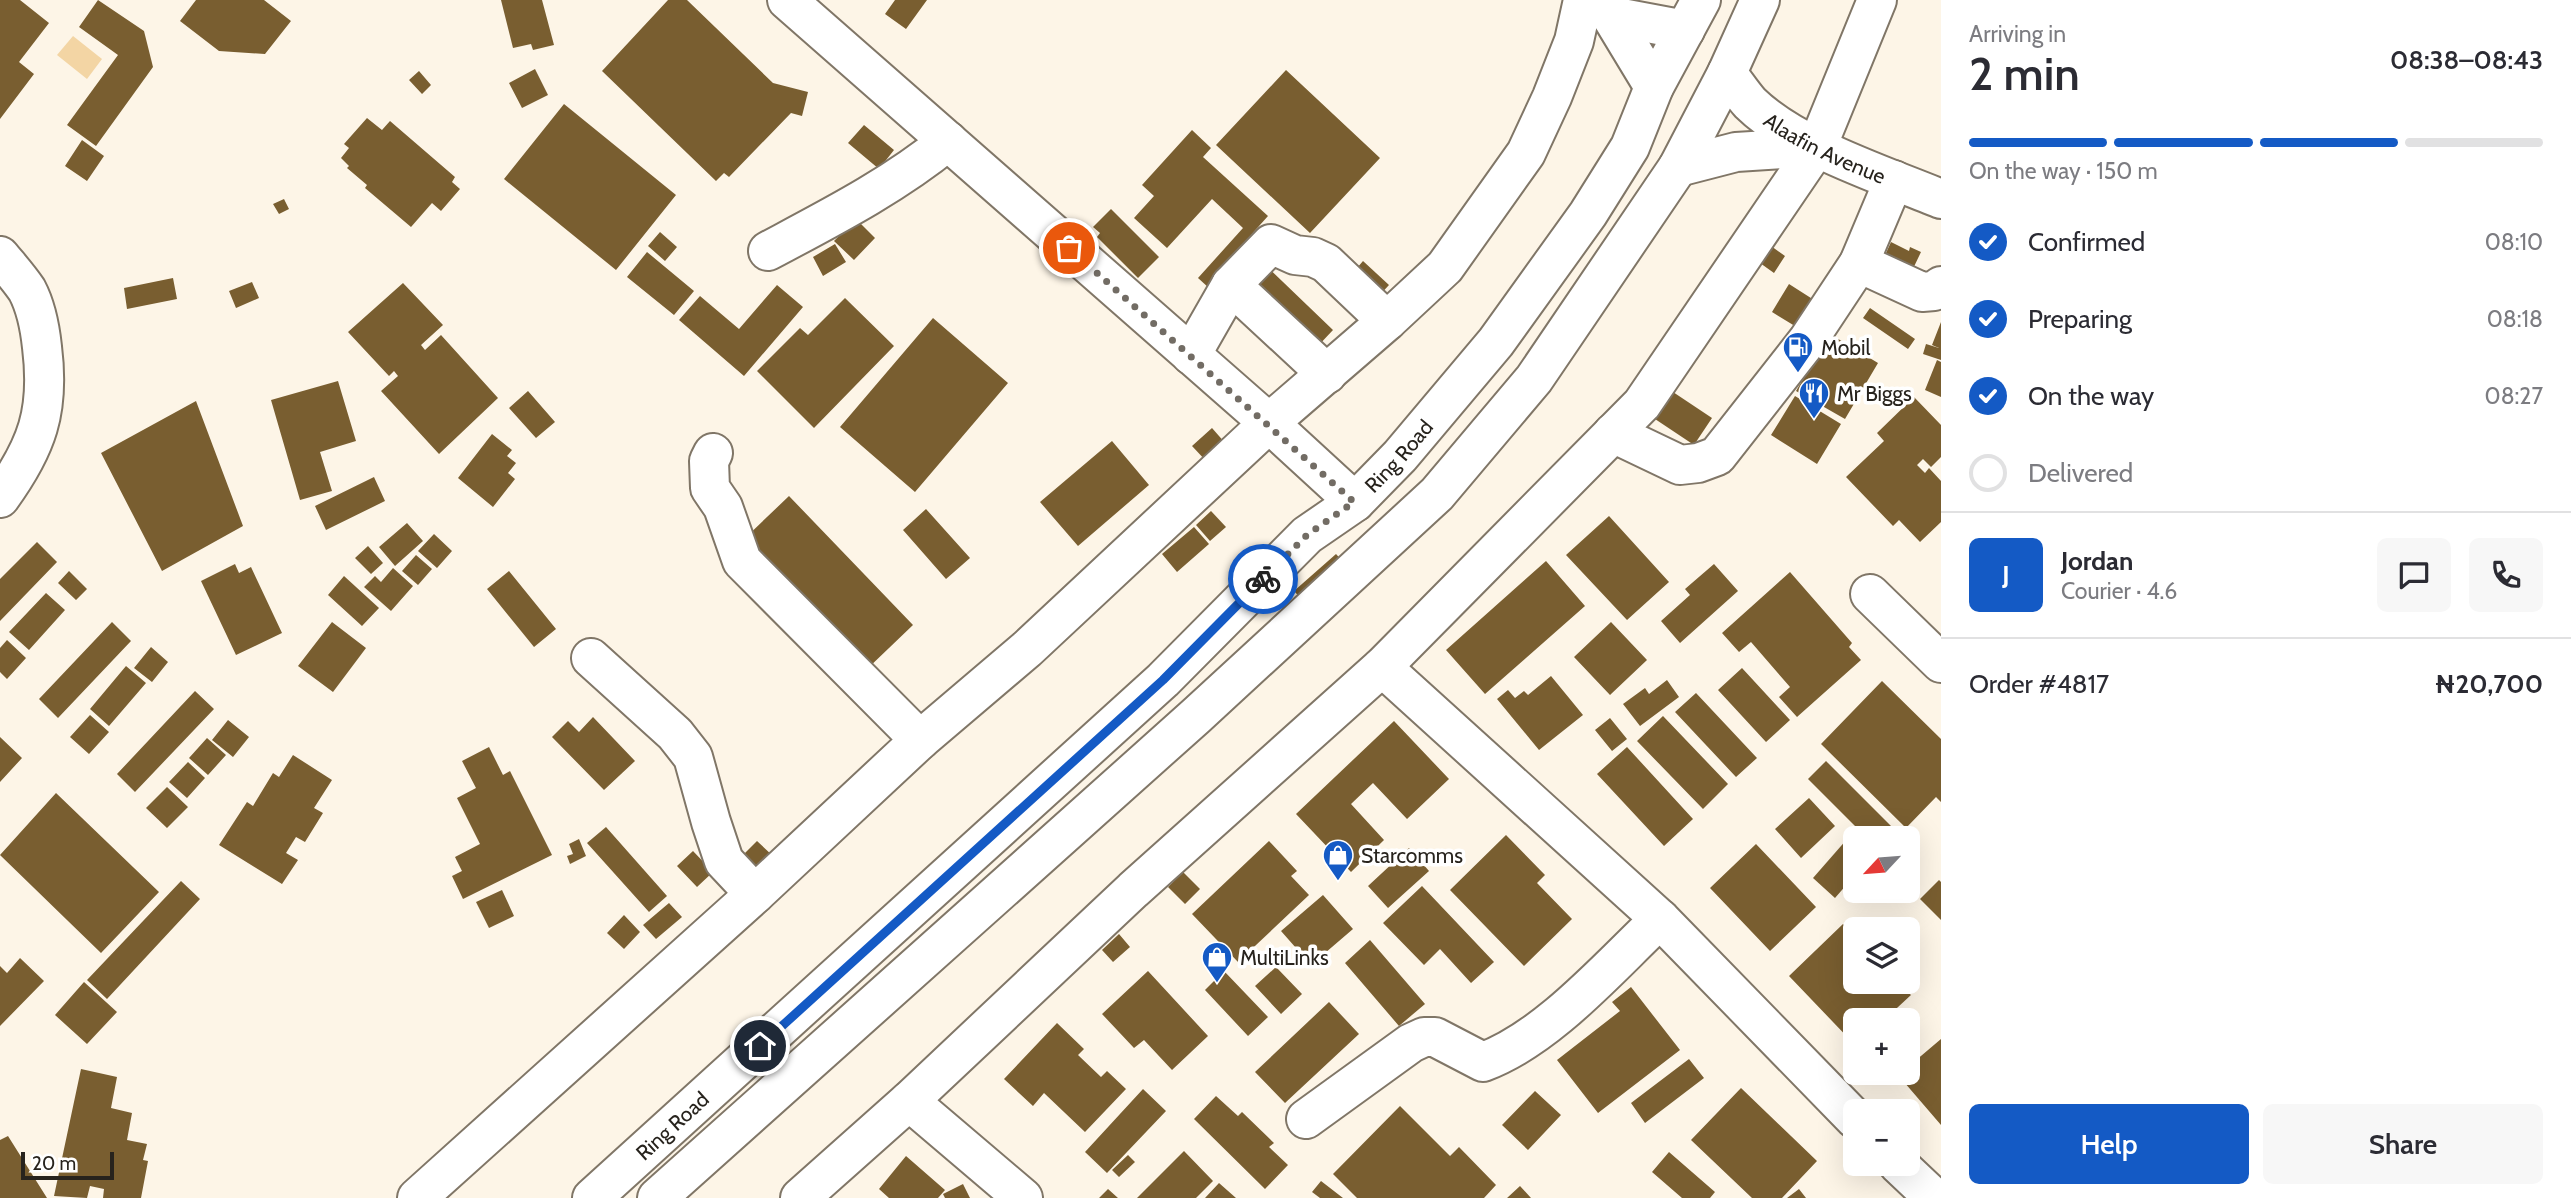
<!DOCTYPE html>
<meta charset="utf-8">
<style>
body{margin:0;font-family:Cabin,sans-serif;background:#f7f7f7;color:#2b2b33;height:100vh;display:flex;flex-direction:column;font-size:26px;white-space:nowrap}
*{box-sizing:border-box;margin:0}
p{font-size:23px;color:#7c7c81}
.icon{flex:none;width:38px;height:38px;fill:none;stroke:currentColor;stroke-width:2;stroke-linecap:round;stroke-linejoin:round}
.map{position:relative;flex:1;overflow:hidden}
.details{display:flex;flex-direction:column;background:#fff;width:630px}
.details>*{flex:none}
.needle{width:46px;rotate:244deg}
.fabs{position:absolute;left:1843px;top:826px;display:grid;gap:14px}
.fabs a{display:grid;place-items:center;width:77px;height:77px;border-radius:10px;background:#fff;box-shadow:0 7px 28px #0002;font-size:35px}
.scale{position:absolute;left:21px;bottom:18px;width:93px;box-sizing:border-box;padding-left:7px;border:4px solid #27231d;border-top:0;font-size:19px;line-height:24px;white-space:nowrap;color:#27231d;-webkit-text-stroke:5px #fff;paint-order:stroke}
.pin{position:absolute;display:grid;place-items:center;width:60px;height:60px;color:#fff;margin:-30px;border:4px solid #fff;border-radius:50%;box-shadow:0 2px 7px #0007}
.courier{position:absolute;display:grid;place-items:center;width:70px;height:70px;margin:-35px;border:5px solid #145ac5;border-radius:50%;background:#fff;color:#222;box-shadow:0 2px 9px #0007}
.head em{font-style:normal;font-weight:600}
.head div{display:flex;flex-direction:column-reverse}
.head{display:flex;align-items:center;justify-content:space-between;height:119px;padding:0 28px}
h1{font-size:46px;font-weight:600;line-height:52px}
.bar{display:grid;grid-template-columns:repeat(4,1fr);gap:10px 7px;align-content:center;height:84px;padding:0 28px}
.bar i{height:9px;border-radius:5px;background:#e1e1e2}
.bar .selected{background:#145ac5}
.bar p{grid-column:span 4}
.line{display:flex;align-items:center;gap:18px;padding:0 28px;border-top:2px solid #e1e1e2}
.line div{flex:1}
.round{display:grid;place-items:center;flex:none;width:74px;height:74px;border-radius:10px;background:#f7f7f7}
ol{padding:0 28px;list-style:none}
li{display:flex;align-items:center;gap:21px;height:77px}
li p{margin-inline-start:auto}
li .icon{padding:7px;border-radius:50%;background:#145ac5;color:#fff;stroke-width:4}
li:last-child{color:#7c7c81}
li i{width:38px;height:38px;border:4px solid #e1e1e2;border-radius:50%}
.action{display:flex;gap:14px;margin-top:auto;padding:14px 28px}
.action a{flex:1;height:80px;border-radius:10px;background:#145ac5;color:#fff;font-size:28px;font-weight:600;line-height:80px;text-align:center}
.action a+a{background:#f7f7f7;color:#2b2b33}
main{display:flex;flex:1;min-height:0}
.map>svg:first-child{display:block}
.water{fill:#f3d5a4}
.building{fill:#795e30}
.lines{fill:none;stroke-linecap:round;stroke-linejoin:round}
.minor-casing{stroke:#807667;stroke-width:42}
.major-casing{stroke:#807667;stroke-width:42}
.minor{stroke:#fff;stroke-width:38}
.major{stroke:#fff;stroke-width:38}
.done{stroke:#726c64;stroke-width:7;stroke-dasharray:0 12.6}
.route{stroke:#145ac5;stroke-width:9}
.labels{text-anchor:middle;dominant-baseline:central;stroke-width:7;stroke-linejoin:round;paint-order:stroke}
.street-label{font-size:21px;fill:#27231d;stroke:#fff}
.poi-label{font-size:21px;fill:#27231d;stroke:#fff;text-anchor:start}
</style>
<main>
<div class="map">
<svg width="1941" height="1198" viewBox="0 0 1941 1198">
<rect width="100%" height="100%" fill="#fdf5e7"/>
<path class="water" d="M 73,36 L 102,59 L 87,79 L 57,55 Z"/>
<path class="building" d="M 0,0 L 20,0 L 49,23 L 19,62 L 34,74 L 0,119 Z
M 98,0 L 144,31 L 153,67 L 96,146 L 67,125 L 118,55 L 79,27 Z
M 196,0 L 264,0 L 291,21 L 265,54 L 219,51 L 180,21 Z
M 501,0 L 542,0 L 554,45 L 533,50 L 531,44 L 513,48 Z
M 668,0 L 687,0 L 773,83 L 808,92 L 802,116 L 791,113 L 729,177 L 724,173 L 716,181 L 602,71 Z
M 895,0 L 927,0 L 906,29 L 885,14 Z
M 535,69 L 548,95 L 522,108 L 509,83 Z
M 1286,70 L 1380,158 L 1310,233 L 1216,145 Z
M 419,71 L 431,85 L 422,94 L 409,80 Z
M 564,104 L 676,195 L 616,270 L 504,179 Z
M 367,118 L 382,130 L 390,121 L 455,177 L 452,182 L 460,189 L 441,211 L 432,203 L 411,227 L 365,188 L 367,185 L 347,168 L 349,166 L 341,158 L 349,148 L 344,144 Z
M 864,125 L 894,150 L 879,169 L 848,143 Z
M 1192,130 L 1211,148 L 1203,157 L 1268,216 L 1251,235 L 1253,237 L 1220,298 L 1198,278 L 1243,228 L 1212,199 L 1167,248 L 1134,218 L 1154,196 L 1142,185 Z
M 82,140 L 104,156 L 87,181 L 65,166 Z
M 284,199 L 289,209 L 279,214 L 273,204 Z
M 1111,209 L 1159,257 L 1138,278 L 1097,237 L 1100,233 L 1093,227 Z
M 856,219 L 875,238 L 854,260 L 834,241 Z
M 660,232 L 677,247 L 665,261 L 648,246 Z
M 1891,242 L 1909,251 L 1910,247 L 1921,252 L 1910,275 L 1882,262 Z
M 835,244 L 846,262 L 823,276 L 813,257 Z
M 1771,246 L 1785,256 L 1774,273 L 1760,263 Z
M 647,252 L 694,291 L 674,315 L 627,277 Z
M 1258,258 L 1333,330 L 1316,348 L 1240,277 Z
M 1363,261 L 1389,285 L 1377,298 L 1352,274 Z
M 173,278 L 177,299 L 127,309 L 124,288 Z
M 252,282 L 259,298 L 236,308 L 229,291 Z
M 403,283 L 443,325 L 421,345 L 425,350 L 441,335 L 498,398 L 439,454 L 381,391 L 398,376 L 394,371 L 389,376 L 348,332 Z
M 1789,284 L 1825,307 L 1808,334 L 1772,312 Z
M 777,285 L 803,307 L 744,376 L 679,320 L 700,296 L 739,329 Z
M 845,298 L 894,346 L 814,428 L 757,371 L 800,328 L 808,335 Z
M 1870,308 L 1915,339 L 1908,349 L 1863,318 Z
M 933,318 L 1008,383 L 915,492 L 840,427 Z
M 1941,322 L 1941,360 L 1923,354 L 1926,344 L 1939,348 L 1932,345 Z
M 1830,334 L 1878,363 L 1845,419 L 1796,391 Z
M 1937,360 L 1941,362 L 1941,397 L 1925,390 Z
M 338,381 L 356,441 L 320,452 L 332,491 L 300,500 L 271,400 Z
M 1670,390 L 1712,418 L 1694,445 L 1652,417 Z
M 528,391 L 555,422 L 536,438 L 509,408 Z
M 1795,396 L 1841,424 L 1817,464 L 1771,435 Z
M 1914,397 L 1941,425 L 1941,457 L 1931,467 L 1923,459 L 1917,465 L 1925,473 L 1929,468 L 1941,481 L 1941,522 L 1920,542 L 1899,520 L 1893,526 L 1846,477 L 1884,441 L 1877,433 Z
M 196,401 L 243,526 L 162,571 L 101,453 Z
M 1212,428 L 1226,444 L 1207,462 L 1192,446 Z
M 492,434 L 512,450 L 507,456 L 516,463 L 508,473 L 515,479 L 493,507 L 458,478 Z
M 1112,441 L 1149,485 L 1078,546 L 1040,502 Z
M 374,477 L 385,501 L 326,530 L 315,506 Z
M 789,496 L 913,625 L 865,671 L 742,541 Z
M 926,509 L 970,558 L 946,579 L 903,530 Z
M 1211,511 L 1226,527 L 1210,541 L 1196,525 Z
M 1609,516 L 1669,582 L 1627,620 L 1566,555 Z
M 407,523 L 423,541 L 395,566 L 379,547 Z
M 1194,527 L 1209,544 L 1177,572 L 1162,554 Z
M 434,534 L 452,551 L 437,568 L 418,551 Z
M 37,542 L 57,562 L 0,621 L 0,579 Z
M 368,546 L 383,563 L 371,574 L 355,558 Z
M 1336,554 L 1346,565 L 1304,602 L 1294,591 Z
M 416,555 L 432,569 L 418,585 L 402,571 Z
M 1546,561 L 1585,606 L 1485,694 L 1446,650 Z
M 235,564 L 239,573 L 251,567 L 282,633 L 236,655 L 201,581 Z
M 1714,564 L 1738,591 L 1680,643 L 1661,621 L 1690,595 L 1685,589 Z
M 393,568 L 413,586 L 391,611 L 364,587 L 375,576 L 381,582 Z
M 69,571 L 87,589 L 76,600 L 58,583 Z
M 509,571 L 556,629 L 534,647 L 487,589 Z
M 1790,572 L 1852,643 L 1849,647 L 1861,660 L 1797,717 L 1779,697 L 1790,687 L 1751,642 L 1739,652 L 1722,633 Z
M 344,576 L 379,608 L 362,626 L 328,595 Z
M 46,593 L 65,610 L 29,650 L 9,632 Z
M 112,622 L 131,641 L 58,718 L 39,699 Z
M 332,622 L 366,648 L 333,692 L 298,666 Z
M 1611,622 L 1647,660 L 1610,695 L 1574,657 Z
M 7,640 L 26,658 L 7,679 L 0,672 L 0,648 Z
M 151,647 L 168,662 L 152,682 L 134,668 Z
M 126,666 L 146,683 L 109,726 L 90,709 Z
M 1742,668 L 1790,720 L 1766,742 L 1718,690 Z
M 1551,676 L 1583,715 L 1539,750 L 1497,699 L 1508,690 L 1515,698 L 1524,691 L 1528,695 Z
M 1667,680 L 1679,697 L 1640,726 L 1623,704 L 1645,688 L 1649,694 Z
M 1882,681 L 1941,739 L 1941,802 L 1936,797 L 1906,828 L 1821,744 Z
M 195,691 L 214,709 L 135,792 L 117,774 Z
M 1696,693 L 1757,758 L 1736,777 L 1675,712 Z
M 90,715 L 109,732 L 89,754 L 70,737 Z
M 1663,716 L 1728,784 L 1703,809 L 1637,741 Z
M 593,717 L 635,761 L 604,790 L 552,737 L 568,721 L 579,732 Z
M 1610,718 L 1627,739 L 1612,751 L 1595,730 Z
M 228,720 L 249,737 L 233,757 L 212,740 Z
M 1394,721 L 1449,779 L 1407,819 L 1373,783 L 1351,804 L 1384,840 L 1351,872 L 1296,814 Z
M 0,737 L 22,758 L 0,782 Z
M 207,738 L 226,755 L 208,775 L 189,758 Z
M 489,747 L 503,775 L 510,771 L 552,855 L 463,899 L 452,876 L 462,871 L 455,857 L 480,844 L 457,798 L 476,788 L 462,761 Z
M 1627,747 L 1693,819 L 1664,846 L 1597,774 Z
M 293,755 L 332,780 L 314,808 L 323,813 L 305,842 L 296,837 L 286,853 L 298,860 L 282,884 L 219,845 L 247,802 L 253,806 L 273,773 L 279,777 Z
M 1826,761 L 1897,832 L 1890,838 L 1867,838 L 1808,779 Z
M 188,762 L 205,778 L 187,798 L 169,782 Z
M 167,787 L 188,807 L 167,828 L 146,808 Z
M 56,793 L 159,892 L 101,953 L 0,855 Z
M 1809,798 L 1835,826 L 1801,858 L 1775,829 Z
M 606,827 L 667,896 L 649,912 L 587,843 Z
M 1506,835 L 1545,875 L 1537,883 L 1572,919 L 1524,966 L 1450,890 Z
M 1848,838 L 1855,844 L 1855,875 L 1835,898 L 1813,878 Z
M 579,839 L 586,856 L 570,864 L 567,856 L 573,854 L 569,844 Z
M 757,841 L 774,857 L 754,878 L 737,861 Z
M 1269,841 L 1297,871 L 1291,876 L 1309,895 L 1238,962 L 1192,914 Z
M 1756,844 L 1816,907 L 1770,951 L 1710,888 Z
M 1409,848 L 1429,871 L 1388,908 L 1368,886 Z
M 693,851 L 713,872 L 697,887 L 677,866 Z
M 1183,872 L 1200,889 L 1185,904 L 1168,887 Z
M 1939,880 L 1941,882 L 1941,920 L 1920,899 Z
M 181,881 L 200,899 L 107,999 L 87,980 Z
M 1422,886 L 1494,962 L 1471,983 L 1440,949 L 1424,965 L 1383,923 Z
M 502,890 L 514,916 L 489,928 L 476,902 Z
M 1323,895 L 1353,929 L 1311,965 L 1281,931 Z
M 669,903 L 682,917 L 656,939 L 643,925 Z
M 624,915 L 640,932 L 624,949 L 607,933 Z
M 1843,924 L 1855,937 L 1855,982 L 1898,982 L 1911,995 L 1884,1020 L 1855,1020 L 1855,1045 L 1789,976 Z
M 1119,934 L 1130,947 L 1113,962 L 1102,950 Z
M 1370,940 L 1425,1004 L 1399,1026 L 1345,963 Z
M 20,958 L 44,981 L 0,1026 L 0,966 L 7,973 Z
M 1276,967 L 1302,994 L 1281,1014 L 1255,986 Z
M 1148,971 L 1208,1036 L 1172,1070 L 1144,1040 L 1134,1048 L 1102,1014 Z
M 1224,971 L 1268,1017 L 1248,1036 L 1205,990 Z
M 84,982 L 117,1012 L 87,1044 L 55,1015 Z
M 1631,987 L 1680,1050 L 1598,1113 L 1557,1060 L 1620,1011 L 1612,1002 Z
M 1329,1002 L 1359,1034 L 1285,1103 L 1255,1072 Z
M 1057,1023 L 1084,1049 L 1078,1055 L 1101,1077 L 1107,1071 L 1126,1089 L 1085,1132 L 1044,1093 L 1033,1106 L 1004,1079 Z
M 1941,1039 L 1941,1125 L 1898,1075 L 1908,1073 L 1908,1067 Z
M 1689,1059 L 1704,1078 L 1645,1123 L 1631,1103 Z
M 81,1069 L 117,1077 L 111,1108 L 132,1113 L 127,1140 L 147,1144 L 143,1160 L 148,1161 L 141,1198 L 103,1198 L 104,1189 L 90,1186 L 87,1198 L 54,1196 Z
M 1741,1088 L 1817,1161 L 1782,1198 L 1752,1198 L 1691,1140 Z
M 1143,1089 L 1166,1111 L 1107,1173 L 1085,1152 Z
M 1535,1091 L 1561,1115 L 1528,1150 L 1502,1125 Z
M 1216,1096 L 1238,1116 L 1242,1112 L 1274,1143 L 1269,1147 L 1288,1165 L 1265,1189 L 1194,1119 Z
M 1400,1106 L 1450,1156 L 1459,1147 L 1496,1185 L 1484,1198 L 1357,1198 L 1333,1174 Z
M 8,1136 L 47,1198 L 0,1198 L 0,1140 Z
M 1184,1151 L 1213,1181 L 1196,1198 L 1137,1198 Z
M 1669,1152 L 1715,1192 L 1710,1198 L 1682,1198 L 1652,1172 Z
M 1128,1155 L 1135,1162 L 1119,1177 L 1112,1170 Z
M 906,1156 L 945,1190 L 938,1198 L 889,1198 L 879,1189 Z
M 1321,1181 L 1343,1198 L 1320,1198 L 1312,1192 Z
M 1219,1183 L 1236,1198 L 1205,1198 Z
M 963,1184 L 970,1198 L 945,1198 L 943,1194 Z
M 1520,1186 L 1531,1198 L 1507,1198 Z
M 1108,1189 L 1118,1198 L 1099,1198 Z
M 1799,1189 L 1806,1198 L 1787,1198 Z"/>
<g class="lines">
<g class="minor-casing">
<g id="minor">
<path d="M 787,0 L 1269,423 L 1355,502"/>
<path d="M 1598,0 L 1611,16 L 1654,87"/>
<path d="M 1611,16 L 1685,30"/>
<path id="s1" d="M 1727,73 C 1735,83 1742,94 1750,103 C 1795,147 1883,175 1941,199"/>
<path d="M 1678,167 L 1736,152 L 1817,147"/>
<path d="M 768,251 C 830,218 893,186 948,141"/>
<path d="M 0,256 C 9,267 19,278 27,290 C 36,307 40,328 42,347 C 50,411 37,447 0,498"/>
<path d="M 1859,263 L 1922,292 L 1934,291 L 1941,286"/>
<path d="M 1231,285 L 1327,374"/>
<path d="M 1191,355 L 1231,285 L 1271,244 L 1295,255 L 1313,257 L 1326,263 L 1387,321"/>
<path d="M 1613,433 L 1680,465 L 1698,463 L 1717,456 L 1808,340 L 1859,263 L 1894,180"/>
<path d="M 713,453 L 709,461 L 710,488 L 723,507 L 742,561 L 920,740"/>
<path d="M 1870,594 L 1941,663"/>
<path d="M 591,658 L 675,734 L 693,757 L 711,822 L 724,861 L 755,894"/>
<path d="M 1382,667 L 1660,919 L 1855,1119"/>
<path d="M 909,1101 L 1023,1198"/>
<path d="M 1306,1119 L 1411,1043 L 1424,1037 L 1435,1037 L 1483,1062 C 1548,1038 1609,967 1660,919"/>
<path d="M 1898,1164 L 1934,1198"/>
<path d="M 417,1198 L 755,894 L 920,740 L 1027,649 L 1269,423 L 1387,321 L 1445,267 L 1526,153 L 1552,97 L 1574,41 L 1583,0"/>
<path d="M 800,1198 L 909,1101 L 1133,890 L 1382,667 L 1642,404 L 1817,147 L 1877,0"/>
</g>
</g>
<g class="major-casing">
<g id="major">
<path id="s2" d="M 592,1198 L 1163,680 L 1307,535 L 1355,502 L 1400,456 L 1496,342 L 1588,214 L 1630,147 L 1654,87 L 1701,0"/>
<path d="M 657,1198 L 1196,716 L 1437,494 L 1534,379 L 1678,167 L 1727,73 L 1760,0"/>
</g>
</g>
<use href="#minor" class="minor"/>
<use href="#major" class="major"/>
</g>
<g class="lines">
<path class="done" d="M 1069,248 L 1354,502 L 1307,535 L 1263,579"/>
<path class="route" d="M 760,1046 L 1163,680 L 1263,579"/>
</g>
<defs>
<g id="fuel-pin" transform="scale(1.575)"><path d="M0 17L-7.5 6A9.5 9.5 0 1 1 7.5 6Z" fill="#145ac5" stroke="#fff"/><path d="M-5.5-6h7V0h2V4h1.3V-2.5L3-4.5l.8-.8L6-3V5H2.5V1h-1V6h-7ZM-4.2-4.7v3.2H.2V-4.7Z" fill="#fff"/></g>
<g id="restaurant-pin" transform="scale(1.575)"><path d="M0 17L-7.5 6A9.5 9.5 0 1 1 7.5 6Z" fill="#145ac5" stroke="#fff"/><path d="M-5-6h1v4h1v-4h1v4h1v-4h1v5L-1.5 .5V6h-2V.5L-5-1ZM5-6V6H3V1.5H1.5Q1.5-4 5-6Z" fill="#fff"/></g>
<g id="shop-pin" transform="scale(1.575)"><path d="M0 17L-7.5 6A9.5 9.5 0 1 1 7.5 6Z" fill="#145ac5" stroke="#fff"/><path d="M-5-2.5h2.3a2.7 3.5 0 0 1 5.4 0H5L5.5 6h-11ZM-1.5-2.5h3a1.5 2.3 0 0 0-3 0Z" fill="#fff"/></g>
</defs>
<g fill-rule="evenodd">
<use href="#fuel-pin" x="1798" y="347"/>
<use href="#restaurant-pin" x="1814" y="393"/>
<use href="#shop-pin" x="1338" y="855"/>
<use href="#shop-pin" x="1217" y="957"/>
</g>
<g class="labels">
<g class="street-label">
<text stroke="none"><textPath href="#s1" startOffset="126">Alaafin Avenue</textPath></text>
<text stroke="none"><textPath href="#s2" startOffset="1097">Ring Road</textPath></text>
<text stroke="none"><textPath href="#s2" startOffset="108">Ring Road</textPath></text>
</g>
<g class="poi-label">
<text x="1821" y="347">Mobil</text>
<text x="1837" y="393">Mr Biggs</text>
<text x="1361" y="855">Starcomms</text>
<text x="1240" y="957">MultiLinks</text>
</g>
</g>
</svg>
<div class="fabs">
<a><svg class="needle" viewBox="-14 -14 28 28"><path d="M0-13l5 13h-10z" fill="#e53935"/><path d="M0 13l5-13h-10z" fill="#7c7c81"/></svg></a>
<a><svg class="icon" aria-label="layers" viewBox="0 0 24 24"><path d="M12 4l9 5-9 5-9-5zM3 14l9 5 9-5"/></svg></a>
<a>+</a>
<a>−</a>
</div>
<div class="scale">20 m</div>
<div class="pin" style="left:1069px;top:248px;background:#ea580c"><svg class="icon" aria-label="bag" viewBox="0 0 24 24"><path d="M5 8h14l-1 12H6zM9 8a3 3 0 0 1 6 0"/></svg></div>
<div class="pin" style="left:760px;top:1046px;background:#1f2937"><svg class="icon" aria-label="home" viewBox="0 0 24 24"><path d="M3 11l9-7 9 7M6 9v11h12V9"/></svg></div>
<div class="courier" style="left:1263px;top:579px"><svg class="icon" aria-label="bike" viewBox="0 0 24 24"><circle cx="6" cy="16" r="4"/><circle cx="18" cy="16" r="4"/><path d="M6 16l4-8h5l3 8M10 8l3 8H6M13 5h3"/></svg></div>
</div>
<section class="details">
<div class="head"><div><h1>2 min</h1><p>Arriving in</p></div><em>08:38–08:43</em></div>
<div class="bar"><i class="selected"></i><i class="selected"></i><i class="selected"></i><i></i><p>On the way · 150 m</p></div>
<ol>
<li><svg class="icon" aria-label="check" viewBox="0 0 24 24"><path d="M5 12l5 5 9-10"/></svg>Confirmed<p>08:10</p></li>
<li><svg class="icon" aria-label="check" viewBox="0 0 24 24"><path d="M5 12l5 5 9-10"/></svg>Preparing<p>08:18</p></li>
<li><svg class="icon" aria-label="check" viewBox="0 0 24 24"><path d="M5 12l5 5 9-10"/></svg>On the way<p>08:27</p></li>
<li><i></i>Delivered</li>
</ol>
<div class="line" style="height:126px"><b class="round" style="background:#145ac5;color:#fff">J</b><div><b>Jordan</b><p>Courier · 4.6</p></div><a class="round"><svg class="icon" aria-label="chat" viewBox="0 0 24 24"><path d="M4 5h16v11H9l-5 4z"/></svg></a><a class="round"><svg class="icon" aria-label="phone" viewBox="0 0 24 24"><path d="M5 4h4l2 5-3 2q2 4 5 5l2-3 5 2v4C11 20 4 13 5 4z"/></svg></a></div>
<div class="line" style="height:91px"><div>Order #4817</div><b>₦20,700</b></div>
<div class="action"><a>Help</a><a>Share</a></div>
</section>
</main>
